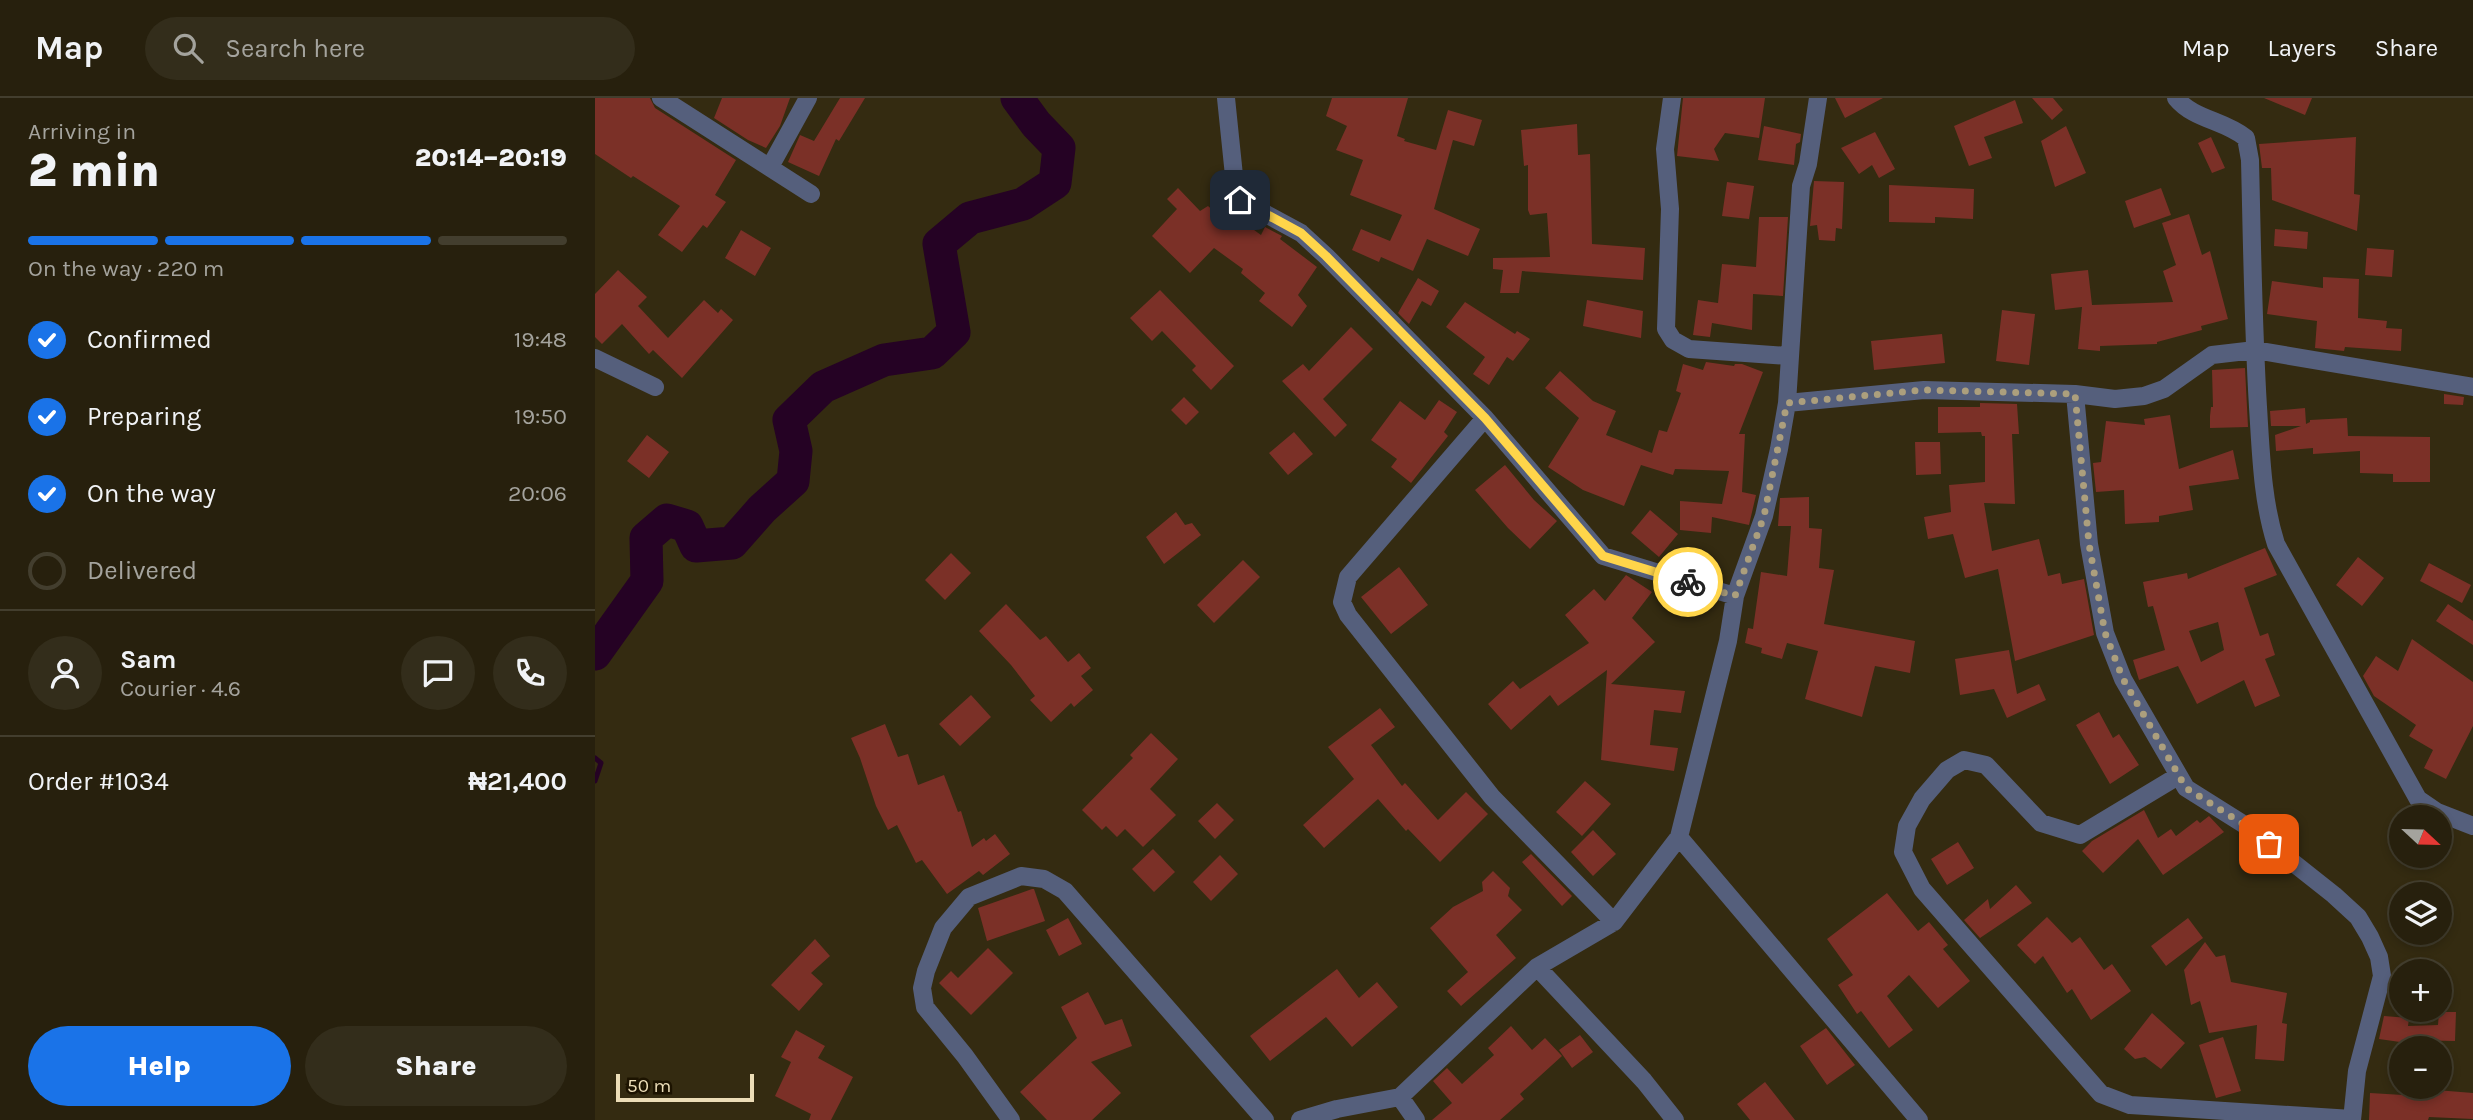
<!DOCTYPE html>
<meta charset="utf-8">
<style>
body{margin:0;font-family:Karla,sans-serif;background:#332d1b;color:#f1f3f6;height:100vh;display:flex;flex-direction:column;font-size:26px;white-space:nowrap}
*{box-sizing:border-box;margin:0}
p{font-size:23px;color:#a4a39d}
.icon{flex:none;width:38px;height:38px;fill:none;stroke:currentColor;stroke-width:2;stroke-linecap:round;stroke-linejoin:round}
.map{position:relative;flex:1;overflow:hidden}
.sheet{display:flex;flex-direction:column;background:#27200d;width:595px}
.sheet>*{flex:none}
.needle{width:46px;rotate:112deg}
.controls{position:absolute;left:1794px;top:707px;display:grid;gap:14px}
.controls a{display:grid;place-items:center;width:63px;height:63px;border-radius:50%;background:#27200d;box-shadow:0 4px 10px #0003,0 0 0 2px #433e2e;font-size:35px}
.scale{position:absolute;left:21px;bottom:18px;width:138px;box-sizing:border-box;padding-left:7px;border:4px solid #ecddb7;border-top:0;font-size:19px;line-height:24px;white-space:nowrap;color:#ecddb7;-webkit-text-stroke:5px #1c1300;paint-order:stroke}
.pin{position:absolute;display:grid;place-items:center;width:60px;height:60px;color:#fff;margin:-30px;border-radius:14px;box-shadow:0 4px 10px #0006}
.courier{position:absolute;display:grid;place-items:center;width:70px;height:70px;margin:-35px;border:5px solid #ffd54a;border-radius:50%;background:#fff;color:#222;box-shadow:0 2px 9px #0007}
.head em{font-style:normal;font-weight:800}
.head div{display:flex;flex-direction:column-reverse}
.head{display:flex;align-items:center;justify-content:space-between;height:119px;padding:0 28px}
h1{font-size:46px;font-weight:800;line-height:52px}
.bar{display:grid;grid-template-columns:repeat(4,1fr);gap:10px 7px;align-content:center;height:84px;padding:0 28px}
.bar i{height:9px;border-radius:5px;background:#433e2e}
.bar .selected{background:#1a73e8}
.bar p{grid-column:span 4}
.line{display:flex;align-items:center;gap:18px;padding:0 28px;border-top:2px solid #433e2e}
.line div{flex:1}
.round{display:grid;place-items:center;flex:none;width:74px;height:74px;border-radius:37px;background:#332d1b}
ol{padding:0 28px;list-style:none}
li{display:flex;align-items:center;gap:21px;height:77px}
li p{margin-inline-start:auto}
li .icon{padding:7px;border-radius:50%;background:#1a73e8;color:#fff;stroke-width:4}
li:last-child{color:#a4a39d}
li i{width:38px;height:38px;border:4px solid #433e2e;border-radius:50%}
.button{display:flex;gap:14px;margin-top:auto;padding:14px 28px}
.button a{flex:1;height:80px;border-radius:42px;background:#1a73e8;color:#fff;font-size:28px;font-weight:800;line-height:80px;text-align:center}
.button a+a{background:#332d1b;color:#f1f3f6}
header{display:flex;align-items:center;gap:42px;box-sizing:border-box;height:98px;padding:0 35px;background:#27200d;border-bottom:2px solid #433e2e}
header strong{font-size:33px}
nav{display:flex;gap:38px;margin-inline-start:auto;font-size:24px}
.search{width:490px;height:63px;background:#332d1b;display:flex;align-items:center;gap:18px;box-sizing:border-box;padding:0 24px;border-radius:38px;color:#a4a39d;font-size:26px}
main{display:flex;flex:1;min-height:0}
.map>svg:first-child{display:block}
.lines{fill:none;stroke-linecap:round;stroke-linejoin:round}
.stream{stroke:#250224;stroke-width:5}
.river{stroke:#250224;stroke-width:33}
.building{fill:#7b3027;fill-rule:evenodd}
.street{stroke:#555f7c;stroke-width:18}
.done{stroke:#ac9f7d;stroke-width:7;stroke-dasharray:0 12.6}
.route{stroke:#ffd54a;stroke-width:9}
</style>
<header>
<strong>Map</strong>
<div class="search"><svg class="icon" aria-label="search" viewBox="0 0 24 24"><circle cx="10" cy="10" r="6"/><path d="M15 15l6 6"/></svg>Search here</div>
<nav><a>Map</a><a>Layers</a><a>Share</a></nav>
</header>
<main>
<section class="sheet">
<div class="head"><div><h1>2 min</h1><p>Arriving in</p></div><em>20:14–20:19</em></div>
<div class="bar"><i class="selected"></i><i class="selected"></i><i class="selected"></i><i></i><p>On the way · 220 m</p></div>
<ol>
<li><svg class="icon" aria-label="check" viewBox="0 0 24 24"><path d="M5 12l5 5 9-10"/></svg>Confirmed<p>19:48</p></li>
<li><svg class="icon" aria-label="check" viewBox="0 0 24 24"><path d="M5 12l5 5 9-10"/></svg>Preparing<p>19:50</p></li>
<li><svg class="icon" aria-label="check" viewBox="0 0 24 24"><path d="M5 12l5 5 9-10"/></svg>On the way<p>20:06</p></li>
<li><i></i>Delivered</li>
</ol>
<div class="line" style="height:126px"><a class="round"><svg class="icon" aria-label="person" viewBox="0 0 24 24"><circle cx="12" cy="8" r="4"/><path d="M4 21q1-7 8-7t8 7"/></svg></a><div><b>Sam</b><p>Courier · 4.6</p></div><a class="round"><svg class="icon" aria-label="chat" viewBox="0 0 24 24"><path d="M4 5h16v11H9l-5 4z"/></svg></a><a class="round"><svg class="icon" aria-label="phone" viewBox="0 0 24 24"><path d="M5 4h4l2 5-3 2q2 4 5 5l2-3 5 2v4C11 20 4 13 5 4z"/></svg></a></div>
<div class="line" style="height:91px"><div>Order #1034</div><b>₦21,400</b></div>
<div class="button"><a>Help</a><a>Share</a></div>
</section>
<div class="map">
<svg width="1878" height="1022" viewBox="0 0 1878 1022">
<rect width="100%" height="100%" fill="#342b11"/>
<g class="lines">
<path class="stream" d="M 0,660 L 6,665 L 0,683"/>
<path class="river" d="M 0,556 L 52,483 L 51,440 L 72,422 L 92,428 L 101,448 L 137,445 L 167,411 L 198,383 L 201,353 L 194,322 L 228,289 L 289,262 L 337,255 L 359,234 L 344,146 L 375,120 L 428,106 L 460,85 L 464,50 L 441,26 L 422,0"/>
</g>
<path class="building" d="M 0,0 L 55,0 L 60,10 L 141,62 L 120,97 L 131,104 L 112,130 L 108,127 L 87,154 L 63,137 L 85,108 L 38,78 L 36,80 L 0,56 Z
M 127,0 L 195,0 L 185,28 L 171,50 L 153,42 L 119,20 Z
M 245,0 L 270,0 L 244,43 L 241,41 L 224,78 L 193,64 L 205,37 L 219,43 Z
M 737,0 L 813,0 L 802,38 L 810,41 L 809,43 L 841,52 L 853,12 L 887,22 L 879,48 L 858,42 L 839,111 L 885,131 L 873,158 L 832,141 L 818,173 L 786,159 L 784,164 L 757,152 L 766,131 L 795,143 L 807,117 L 755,97 L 768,62 L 741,52 L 752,28 L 731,18 Z
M 1088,0 L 1170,0 L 1164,40 L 1130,35 L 1119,51 L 1124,63 L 1082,58 Z
M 1240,0 L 1288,0 L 1250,20 Z
M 1437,0 L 1458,0 L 1468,12 L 1457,22 Z
M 1669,0 L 1717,0 L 1710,17 Z
M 1420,2 L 1428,25 L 1389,39 L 1397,60 L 1374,68 L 1359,28 Z
M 982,26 L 983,57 L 995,56 L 997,146 L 1050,150 L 1048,182 L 927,173 L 924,195 L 905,195 L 908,172 L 898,171 L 898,160 L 955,159 L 952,115 L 935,117 L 933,112 L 933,67 L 929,68 L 926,32 Z
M 1169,28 L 1206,36 L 1205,44 L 1201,46 L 1199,67 L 1163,62 Z
M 1471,28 L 1491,75 L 1460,89 L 1446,43 Z
M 1280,34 L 1300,71 L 1284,80 L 1277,67 L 1264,76 L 1246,50 Z
M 1616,39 L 1630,70 L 1617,75 L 1603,45 Z
M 1761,39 L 1759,96 L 1765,97 L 1762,133 L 1677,102 L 1676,70 L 1667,70 L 1664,46 Z
M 1219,83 L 1249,84 L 1247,131 L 1241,130 L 1240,143 L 1224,142 L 1222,127 L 1215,128 Z
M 1132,84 L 1159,88 L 1154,121 L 1127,118 Z
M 1294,87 L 1379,91 L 1378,121 L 1340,119 L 1340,125 L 1294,124 Z
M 583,90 L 605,113 L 613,108 L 631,124 L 637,116 L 666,137 L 670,129 L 687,138 L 685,141 L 722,169 L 703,197 L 712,208 L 697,229 L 664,203 L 670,195 L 646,175 L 648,171 L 619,150 L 595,175 L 557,138 L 582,111 L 572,101 Z
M 1566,90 L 1576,117 L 1539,130 L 1530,103 Z
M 1594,116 L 1607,157 L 1615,153 L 1633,221 L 1606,228 L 1607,232 L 1562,244 L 1562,246 L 1505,248 L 1505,253 L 1483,251 L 1487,209 L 1460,212 L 1456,176 L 1493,172 L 1497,207 L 1578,204 L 1568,173 L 1581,167 L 1567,125 Z
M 1164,119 L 1193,119 L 1188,198 L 1158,196 L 1157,232 L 1117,225 L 1115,239 L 1098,237 L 1103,202 L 1123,205 L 1127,166 L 1161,169 Z
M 1680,131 L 1713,134 L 1712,151 L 1679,148 Z
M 146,132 L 176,150 L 160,178 L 130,160 Z
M 1772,150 L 1799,152 L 1797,179 L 1770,177 Z
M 23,172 L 52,199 L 43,208 L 73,240 L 109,202 L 123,215 L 126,211 L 138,222 L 87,280 L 58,252 L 54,256 L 27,226 L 7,246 L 0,239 L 0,196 Z
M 1728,179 L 1764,181 L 1763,220 L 1792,223 L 1791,230 L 1807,231 L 1806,253 L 1750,249 L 1749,253 L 1720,250 L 1722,223 L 1672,216 L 1677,183 L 1728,190 Z
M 823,180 L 844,193 L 836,208 L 827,203 L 814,226 L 803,215 Z
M 565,192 L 639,268 L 616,292 L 597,272 L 601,268 L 567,233 L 557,243 L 535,220 Z
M 992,202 L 1048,213 L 1046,240 L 988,228 Z
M 870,204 L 920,236 L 922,233 L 935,241 L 918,263 L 912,259 L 894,287 L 878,276 L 890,259 L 851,229 Z
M 1407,212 L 1440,216 L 1434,267 L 1401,263 Z
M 756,229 L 778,251 L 728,301 L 752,327 L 740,339 L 687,283 L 708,266 L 714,273 Z
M 1347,236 L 1350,265 L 1279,272 L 1276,243 Z
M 1111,264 L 1139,268 L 1140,266 L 1147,266 L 1168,274 L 1144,336 L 1150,336 L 1147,394 L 1161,397 L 1154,427 L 1117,419 L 1116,435 L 1085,432 L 1085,403 L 1127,406 L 1134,373 L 1080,371 L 1078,377 L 1046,367 L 1029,408 L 988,392 L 953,369 L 984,320 L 950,290 L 965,273 L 998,303 L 1021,313 L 1011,337 L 1057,355 L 1064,332 L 1072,334 L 1086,295 L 1081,293 L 1088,266 L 1108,272 Z
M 1650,270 L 1653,329 L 1615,330 L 1615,318 L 1616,309 L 1618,309 L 1617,272 Z
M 1849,296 L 1869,299 L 1868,307 L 1849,306 Z
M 589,299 L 604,314 L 591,327 L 576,312 Z
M 844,302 L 862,314 L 849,334 L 853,338 L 816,385 L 796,369 L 802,361 L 776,342 L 805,303 L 830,322 Z
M 1385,305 L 1422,306 L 1424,336 L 1417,336 L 1420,406 L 1389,405 L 1397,453 L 1444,441 L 1453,478 L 1465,475 L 1467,486 L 1489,481 L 1499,537 L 1420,563 L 1403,471 L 1370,480 L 1358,436 L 1333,441 L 1329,419 L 1356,414 L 1354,387 L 1390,384 L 1390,338 L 1387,338 L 1386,334 L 1343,335 L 1343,309 L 1385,309 Z
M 1710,310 L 1711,326 L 1715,324 L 1715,322 L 1752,320 L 1753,338 L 1835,339 L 1835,384 L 1798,384 L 1798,376 L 1765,375 L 1765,353 L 1718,356 L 1718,350 L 1681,353 L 1680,337 L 1706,328 L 1676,328 L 1675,313 Z
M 1575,317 L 1584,371 L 1638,352 L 1644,381 L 1594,388 L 1598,412 L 1564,418 L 1564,424 L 1530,426 L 1529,392 L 1501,394 L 1498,365 L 1506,364 L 1511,323 L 1550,327 L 1549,321 Z
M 699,334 L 718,356 L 693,377 L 674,355 Z
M 52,337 L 74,354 L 54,380 L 32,363 Z
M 1320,344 L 1345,344 L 1346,376 L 1321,377 Z
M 910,367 L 939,402 L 962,423 L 935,451 L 913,430 L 880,392 Z
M 1214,399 L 1214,430 L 1227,431 L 1224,470 L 1239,472 L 1229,526 L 1320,543 L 1315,575 L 1280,568 L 1267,619 L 1210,601 L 1223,553 L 1192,545 L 1187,561 L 1166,555 L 1167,550 L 1150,545 L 1153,530 L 1158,531 L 1166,474 L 1192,478 L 1196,428 L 1183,428 L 1185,400 Z
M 1055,412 L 1083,436 L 1064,459 L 1036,435 Z
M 581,414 L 590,427 L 597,425 L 606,437 L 569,466 L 551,439 Z
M 1670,450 L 1682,477 L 1649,490 L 1665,538 L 1673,535 L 1680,557 L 1670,561 L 1685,598 L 1660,609 L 1649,582 L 1602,606 L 1583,568 L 1544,582 L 1538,562 L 1570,552 L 1558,508 L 1553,509 L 1548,484 L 1592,475 L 1593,481 ZM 1623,524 L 1629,552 L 1606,564 L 1594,533 Z
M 356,455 L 376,475 L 350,502 L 330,482 Z
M 1763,459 L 1789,480 L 1767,508 L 1741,487 Z
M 648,462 L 665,479 L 619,525 L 602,507 Z
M 1834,465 L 1876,487 L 1867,505 L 1825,483 Z
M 804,469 L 833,507 L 796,536 L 766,499 Z
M 1031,477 L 1057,494 L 1037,520 L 1060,544 L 1016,586 L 1090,593 L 1086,615 L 1059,612 L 1055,647 L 1083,650 L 1079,673 L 1006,662 L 1012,572 L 963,608 L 955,597 L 916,632 L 893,606 L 918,583 L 925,591 L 994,545 L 970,517 L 999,491 L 1010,503 Z
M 411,506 L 445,542 L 451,538 L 473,564 L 484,555 L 496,570 L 486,578 L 498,592 L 479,609 L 476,605 L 456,624 L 435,602 L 440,598 L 416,567 L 384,533 Z
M 1853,506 L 1878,523 L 1878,547 L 1841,523 Z
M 1817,541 L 1878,584 L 1878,628 L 1851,681 L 1829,670 L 1838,652 L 1814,638 L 1821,627 L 1779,598 L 1768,578 L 1781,558 L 1803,573 Z
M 1414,552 L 1422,596 L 1444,586 L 1451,602 L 1412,620 L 1399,591 L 1365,597 L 1360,561 Z
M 376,597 L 396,619 L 365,648 L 344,626 Z
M 785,610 L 800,629 L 776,647 L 807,688 L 810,685 L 843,722 L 871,694 L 893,716 L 845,764 L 813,731 L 811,733 L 783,701 L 729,750 L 708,727 L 759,681 L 733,649 Z
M 1504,614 L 1518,640 L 1524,636 L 1544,667 L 1515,686 L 1481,627 Z
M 290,626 L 303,659 L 313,656 L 323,687 L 349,677 L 363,714 L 366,713 L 377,749 L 389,740 L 391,743 L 400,736 L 415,756 L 388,777 L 384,773 L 352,796 L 327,762 L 321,765 L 302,727 L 293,732 L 281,708 L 265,660 L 256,640 Z
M 556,635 L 583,661 L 555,691 L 581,717 L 548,749 L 530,731 L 522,739 L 511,728 L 507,732 L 487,712 L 538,660 L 535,657 Z
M 990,683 L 1016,706 L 987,738 L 961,714 Z
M 622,705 L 639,722 L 620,741 L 603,723 Z
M 1549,712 L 1563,740 L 1576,731 L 1581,738 L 1602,722 L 1605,725 L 1614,718 L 1629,734 L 1568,777 L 1543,741 L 1508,775 L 1487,753 L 1497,743 Z
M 998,732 L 1021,756 L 998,778 L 976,754 Z
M 1363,744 L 1379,770 L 1352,787 L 1336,761 Z
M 558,751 L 580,774 L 559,794 L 537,771 Z
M 936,756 L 977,798 L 967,808 L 927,764 Z
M 625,757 L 643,776 L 616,803 L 598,784 Z
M 898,773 L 915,790 L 913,798 L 927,812 L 901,837 L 921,860 L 866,908 L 852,893 L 873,874 L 835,830 L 858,809 L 888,793 L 887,784 Z
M 1421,787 L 1437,805 L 1385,840 L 1369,822 L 1393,801 L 1395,811 Z
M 437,791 L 439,791 L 450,823 L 392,843 L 383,810 Z
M 1292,795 L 1323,833 L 1334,824 L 1353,847 L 1348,851 L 1375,883 L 1343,910 L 1314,877 L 1292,898 L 1318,932 L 1294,950 L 1266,913 L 1262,916 L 1243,887 L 1258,877 L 1232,841 Z
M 1452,819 L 1477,845 L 1485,839 L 1509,872 L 1517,866 L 1536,893 L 1496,922 L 1477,891 L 1472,895 L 1448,858 L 1440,866 L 1422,847 Z
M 473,820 L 487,846 L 464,858 L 451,832 Z
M 1593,820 L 1608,840 L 1571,868 L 1556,848 Z
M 220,841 L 235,858 L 216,875 L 228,886 L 204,913 L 176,887 Z
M 1610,844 L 1621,859 L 1630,857 L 1636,884 L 1692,895 L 1687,925 L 1692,926 L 1689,963 L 1660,961 L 1662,927 L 1614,935 L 1605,903 L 1596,907 L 1589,872 Z
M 393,850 L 418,875 L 376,917 L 344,885 L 356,873 L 363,880 Z
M 742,871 L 764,900 L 782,884 L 803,909 L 757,949 L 731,919 L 675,963 L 655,938 Z
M 493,894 L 510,927 L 527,921 L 537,948 L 496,964 L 526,995 L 497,1022 L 452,1022 L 425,994 L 482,940 L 466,909 Z
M 1844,914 L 1861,914 L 1860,943 L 1812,942 L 1812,945 L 1784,941 L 1789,918 L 1814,920 L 1813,928 L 1843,927 Z
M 1557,915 L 1590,945 L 1566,971 L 1550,959 L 1540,961 L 1529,951 Z
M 916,928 L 937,952 L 950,940 L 967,958 L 925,996 L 929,1001 L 905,1022 L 837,1022 L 857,1005 L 838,983 L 852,970 L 867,986 L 899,957 L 893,950 Z
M 1231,930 L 1260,967 L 1232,987 L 1205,948 Z
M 201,932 L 230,948 L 223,960 L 258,979 L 236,1022 L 214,1022 L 216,1016 L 180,998 L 196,964 L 186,959 Z
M 985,937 L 998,954 L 977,970 L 964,952 Z
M 1628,939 L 1646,993 L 1621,1000 L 1604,947 Z
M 1170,984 L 1200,1022 L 1155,1022 L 1142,1006 Z
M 1841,992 L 1878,995 L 1878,1021 L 1834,1019 L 1833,1022 L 1774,1022 L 1775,995 L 1841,999 Z"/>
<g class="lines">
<path class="street" d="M 66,0 L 216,96
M 631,0 L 641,97 L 645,102 L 706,135 L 731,158 L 890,320 L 1008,458 L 1140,498
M 1077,0 L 1070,51 L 1075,111 L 1071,231 L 1078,242 L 1094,251 L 1193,258
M 1581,0 C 1599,22 1629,22 1651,40 L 1655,62 C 1657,145 1658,227 1663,309 C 1666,355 1667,402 1681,446 L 1823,701 L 1842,714 L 1878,728
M 175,69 L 213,0
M 0,260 L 60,289
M 1480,296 L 1494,446 L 1510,535 L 1528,581 L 1591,690 L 1653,729 L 1739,797 L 1763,819 L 1775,839 L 1784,859 L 1787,878 L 1762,973 L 1757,1022
M 1192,305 L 1329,292 L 1480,296 L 1520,301 L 1549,298 L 1569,291 L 1617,257 L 1660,252 L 1878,289
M 890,320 L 753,479 L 747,504 L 753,517 L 897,699 L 1019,824
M 1583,678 L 1485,737 L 1446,725 L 1391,667 L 1369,662 L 1352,672 L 1327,701 L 1312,728 L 1308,754 L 1327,791 L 1506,996 L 1535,1007 L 1757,1021
M 1084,739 L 1324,1022
M 942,869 L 1049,983 L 1080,1022
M 416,1022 L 370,958 L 330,909 L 327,890 L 331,873 L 348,830 L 374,799 L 426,778 L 449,781 L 470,793 L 670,1022
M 705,1022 L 742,1011 L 805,999
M 821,1022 L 805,999 L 942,869 L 1019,824 L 1084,739 L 1133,543 L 1140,498 L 1169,418 L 1184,351 L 1192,305 L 1206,88 L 1213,66 L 1223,0"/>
</g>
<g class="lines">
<path class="done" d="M 1093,484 L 1140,498 L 1169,418 L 1192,305 L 1329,292 L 1480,296 L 1494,446 L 1510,535 L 1528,581 L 1591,690 L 1653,729 L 1674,746"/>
<path class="route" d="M 645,102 L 706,135 L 731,158 L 890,320 L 1008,458 L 1093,484"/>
</g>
</svg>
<div class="controls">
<a><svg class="needle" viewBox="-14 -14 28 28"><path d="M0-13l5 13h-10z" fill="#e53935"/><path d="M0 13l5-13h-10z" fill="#a4a39d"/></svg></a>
<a><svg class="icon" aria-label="layers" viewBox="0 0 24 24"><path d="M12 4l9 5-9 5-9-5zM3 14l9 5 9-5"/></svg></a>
<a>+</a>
<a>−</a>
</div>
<div class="scale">50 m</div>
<div class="pin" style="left:1674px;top:746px;background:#ea580c"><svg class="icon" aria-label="bag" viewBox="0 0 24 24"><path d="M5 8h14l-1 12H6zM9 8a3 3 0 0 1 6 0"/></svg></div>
<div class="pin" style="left:645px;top:102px;background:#1f2937"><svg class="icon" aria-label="home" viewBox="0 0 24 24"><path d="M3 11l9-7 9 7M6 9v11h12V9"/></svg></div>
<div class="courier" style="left:1093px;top:484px"><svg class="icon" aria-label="bike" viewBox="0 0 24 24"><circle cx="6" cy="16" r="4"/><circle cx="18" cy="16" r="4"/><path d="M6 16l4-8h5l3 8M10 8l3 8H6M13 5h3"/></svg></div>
</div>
</main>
